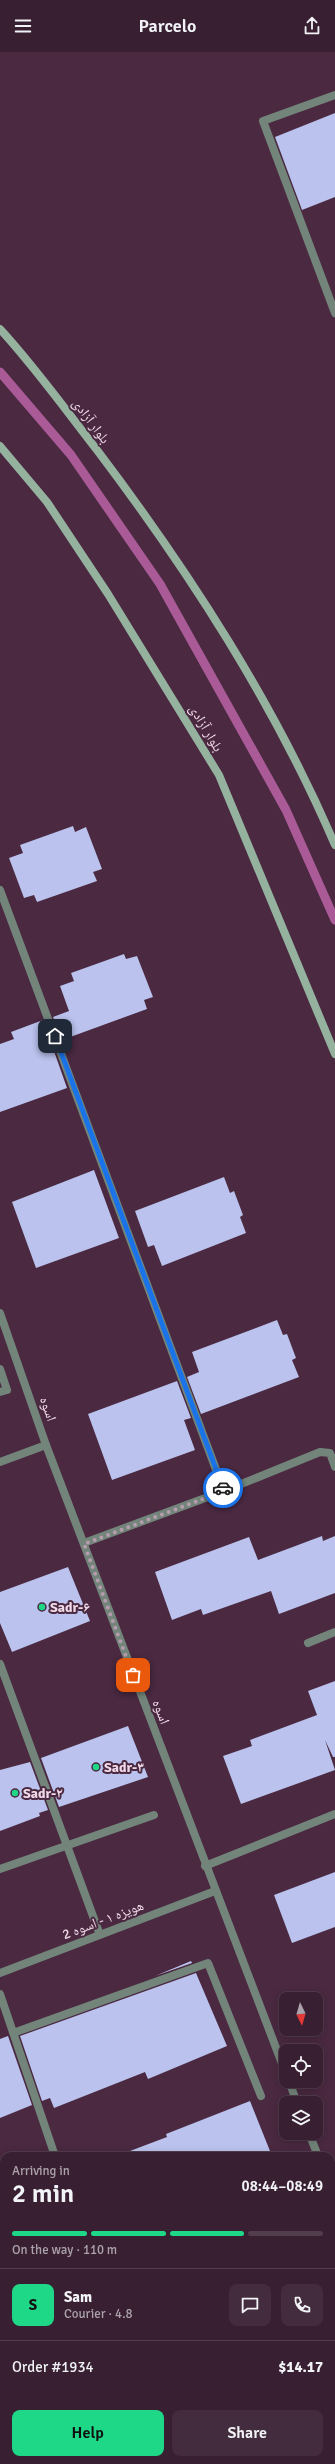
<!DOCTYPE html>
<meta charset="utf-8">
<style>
body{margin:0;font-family:Signika,"Noto Naskh Arabic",sans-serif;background:#432c3d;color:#f1f3f6;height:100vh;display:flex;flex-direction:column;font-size:15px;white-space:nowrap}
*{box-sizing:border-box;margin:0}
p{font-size:13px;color:#aba2ab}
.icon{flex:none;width:22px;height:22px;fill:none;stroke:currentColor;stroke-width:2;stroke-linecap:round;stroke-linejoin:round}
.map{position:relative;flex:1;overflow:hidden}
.sheet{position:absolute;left:0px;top:2100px;width:335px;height:312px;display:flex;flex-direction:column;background:#381f31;border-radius:12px 12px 0 0;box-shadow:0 2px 10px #0003,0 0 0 1px #523d4d}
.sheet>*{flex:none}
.needle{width:26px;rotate:175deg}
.fabs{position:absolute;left:279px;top:1940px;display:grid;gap:8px}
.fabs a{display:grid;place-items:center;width:44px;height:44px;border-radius:8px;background:#381f31;box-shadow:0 2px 10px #0003,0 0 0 1px #523d4d;font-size:20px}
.pin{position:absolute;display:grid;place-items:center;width:34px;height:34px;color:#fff;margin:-17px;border-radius:8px;box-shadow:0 2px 6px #0006}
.courier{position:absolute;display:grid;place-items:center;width:40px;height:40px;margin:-20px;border:3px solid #1a73e8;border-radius:50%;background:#fff;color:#222;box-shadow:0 1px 5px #0007}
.overview em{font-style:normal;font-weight:600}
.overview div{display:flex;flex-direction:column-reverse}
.overview{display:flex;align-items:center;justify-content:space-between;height:68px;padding:0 12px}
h1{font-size:26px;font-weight:600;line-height:30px}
.bar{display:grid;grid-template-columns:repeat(4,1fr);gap:6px 4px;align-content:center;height:48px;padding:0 12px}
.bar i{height:5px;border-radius:3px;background:#523d4d}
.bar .active{background:#1ed887}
.bar p{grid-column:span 4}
.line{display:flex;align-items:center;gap:10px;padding:0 12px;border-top:1px solid #523d4d}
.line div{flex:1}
.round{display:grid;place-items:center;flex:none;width:42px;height:42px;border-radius:8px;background:#432c3d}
.primary-button{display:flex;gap:8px;margin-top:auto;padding:8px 12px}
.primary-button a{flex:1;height:46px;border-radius:8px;background:#1ed887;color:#111;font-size:16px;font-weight:600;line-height:46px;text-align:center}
.primary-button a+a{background:#432c3d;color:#f1f3f6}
header{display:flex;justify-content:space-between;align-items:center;height:52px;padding:0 12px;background:#381f31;font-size:18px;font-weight:600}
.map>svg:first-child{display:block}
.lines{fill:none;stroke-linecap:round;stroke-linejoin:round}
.stream{stroke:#aa5b97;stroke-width:9}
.building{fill:#bac2ed}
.minor{stroke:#73857a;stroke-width:8}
.tertiary{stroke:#73857a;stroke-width:8}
.secondary{stroke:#95b29f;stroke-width:8}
.done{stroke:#b69cae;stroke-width:4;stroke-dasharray:0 7.2}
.route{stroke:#1a73e8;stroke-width:5}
.poi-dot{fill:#1ed887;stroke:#4a2941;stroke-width:1.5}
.labels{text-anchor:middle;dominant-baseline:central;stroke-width:4;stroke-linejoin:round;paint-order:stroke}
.street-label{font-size:14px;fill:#f0dae9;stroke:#4a2941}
.poi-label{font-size:14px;font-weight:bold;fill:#f0dae9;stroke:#4a2941;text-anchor:start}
</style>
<header><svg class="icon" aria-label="menu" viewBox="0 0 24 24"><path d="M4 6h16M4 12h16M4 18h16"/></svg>Parcelo<svg class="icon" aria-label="share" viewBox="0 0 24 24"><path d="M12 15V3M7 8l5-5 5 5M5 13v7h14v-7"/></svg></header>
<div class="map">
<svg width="335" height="2412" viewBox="0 0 335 2412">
<rect width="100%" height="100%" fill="#4a2941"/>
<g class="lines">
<path class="stream" d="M 0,320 L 71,403 L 160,532 L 286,758 L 335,868"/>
</g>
<path class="building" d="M 335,61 L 335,145 L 302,158 L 275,85 Z
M 73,774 L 75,780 L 86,775 L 102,817 L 93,820 L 97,829 L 37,850 L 34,843 L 24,846 L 9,806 L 23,801 L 20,793 Z
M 124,902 L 126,907 L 137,904 L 153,945 L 144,948 L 147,957 L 62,988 L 53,965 L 69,959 L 60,934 L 74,929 L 71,921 Z
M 43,968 L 67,1036 L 0,1060 L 0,992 L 14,987 L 11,980 Z
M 94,1118 L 119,1186 L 36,1216 L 12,1150 Z
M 224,1125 L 230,1141 L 234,1139 L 243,1163 L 240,1165 L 246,1181 L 162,1214 L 154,1193 L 148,1195 L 135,1159 Z
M 277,1268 L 283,1283 L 287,1282 L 296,1306 L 292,1308 L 299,1325 L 201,1362 L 187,1325 L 199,1320 L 192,1300 Z
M 177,1329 L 191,1366 L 184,1368 L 195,1398 L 112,1428 L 88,1362 Z
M 322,1484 L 323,1489 L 335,1484 L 335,1541 L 279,1562 L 271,1539 L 203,1563 L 201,1557 L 172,1568 L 155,1520 L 249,1485 L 258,1508 Z
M 68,1515 L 90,1569 L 12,1600 L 0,1571 L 0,1540 Z
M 335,1629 L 335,1705 L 333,1705 L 325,1688 L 335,1718 L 241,1752 L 223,1704 L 252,1694 L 250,1688 L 317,1663 L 308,1639 Z
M 128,1674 L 148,1725 L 59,1755 L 41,1706 Z
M 30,1710 L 48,1758 L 39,1761 L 40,1764 L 0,1779 L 0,1718 Z
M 335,1820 L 335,1875 L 292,1891 L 274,1843 Z
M 191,1909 L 192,1911 L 155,1924 Z
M 196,1921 L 227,1994 L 148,2027 L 145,2020 L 54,2056 L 50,2046 L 42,2049 L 20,1984 Z
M 8,1984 L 32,2053 L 0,2066 L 0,1987 Z
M 250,2049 L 272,2104 L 122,2104 L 122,2102 L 167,2085 L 166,2082 Z"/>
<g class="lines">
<path class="minor" d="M 335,43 L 263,69 L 335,261
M 0,838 L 224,1439
M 0,1317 L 7,1338 L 0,1340
M 0,1410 L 46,1393
M 84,1491 L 224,1439 L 320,1400 L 330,1401 L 335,1415
M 308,1591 L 335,1580
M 0,1612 L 100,1883
M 205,1814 L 335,1762
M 0,1817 L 154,1763
M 0,1921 L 215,1839
M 0,1942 L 55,2104
M 13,1981 L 208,1911 L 261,2044
M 327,2412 L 335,2409"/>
<path class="tertiary" d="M 0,1261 L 46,1393 L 286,2022
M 289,2029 L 297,2051
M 309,2081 L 318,2104
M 331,2139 L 335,2149"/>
<path class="secondary" d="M 0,277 C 35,315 65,357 97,398 C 190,521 274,651 335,793
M 0,394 L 47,450 L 108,542 L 219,723 L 335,1002
M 331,2260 L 335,2259
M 331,2322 L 335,2320
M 0,2382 L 4,2381
M 82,2412 L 93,2408"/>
</g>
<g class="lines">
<path class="done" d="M 133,1623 L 84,1492 L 224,1439 L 223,1436"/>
<path class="route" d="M 55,984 L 223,1436"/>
</g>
<g class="poi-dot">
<circle cx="42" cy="1555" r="4"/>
<circle cx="96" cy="1715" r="4"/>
<circle cx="15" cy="1741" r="4"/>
</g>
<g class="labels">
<g class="street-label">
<text transform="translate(91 369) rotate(53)">بلوار آزادی</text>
<text transform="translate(206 676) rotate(59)">بلوار آزادی</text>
<text transform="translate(48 1357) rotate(71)">اسوه</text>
<text transform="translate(161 1660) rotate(69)">اسوه</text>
<text transform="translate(103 1868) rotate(-21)">هویزه ۱ - اسوه 2</text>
</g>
<g class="poi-label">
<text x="50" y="1555">Sadr-۶</text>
<text x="104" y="1715">Sadr-۳</text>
<text x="23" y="1741">Sadr-۲</text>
</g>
</g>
</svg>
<div class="fabs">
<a><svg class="needle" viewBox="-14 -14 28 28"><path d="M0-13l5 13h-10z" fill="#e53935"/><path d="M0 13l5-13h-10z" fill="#aba2ab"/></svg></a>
<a><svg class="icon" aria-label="locate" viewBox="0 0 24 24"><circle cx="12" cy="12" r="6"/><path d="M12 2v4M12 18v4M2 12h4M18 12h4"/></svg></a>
<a><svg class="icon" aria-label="layers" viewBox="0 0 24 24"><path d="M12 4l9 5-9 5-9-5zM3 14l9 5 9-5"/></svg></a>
</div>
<div class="pin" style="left:133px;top:1623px;background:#ea580c"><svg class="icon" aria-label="bag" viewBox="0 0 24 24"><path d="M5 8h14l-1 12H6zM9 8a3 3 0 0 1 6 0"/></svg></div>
<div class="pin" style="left:55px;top:984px;background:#1f2937"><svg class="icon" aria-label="home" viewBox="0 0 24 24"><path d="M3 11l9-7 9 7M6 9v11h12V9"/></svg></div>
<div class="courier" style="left:223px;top:1436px"><svg class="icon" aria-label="car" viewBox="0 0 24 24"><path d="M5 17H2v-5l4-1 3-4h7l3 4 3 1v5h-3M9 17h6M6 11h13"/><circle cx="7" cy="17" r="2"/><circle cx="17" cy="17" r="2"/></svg></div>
<section class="sheet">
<div class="overview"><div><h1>2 min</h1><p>Arriving in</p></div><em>08:44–08:49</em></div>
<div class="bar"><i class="active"></i><i class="active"></i><i class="active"></i><i></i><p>On the way · 110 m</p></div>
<div class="line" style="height:72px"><b class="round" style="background:#1ed887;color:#111">S</b><div><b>Sam</b><p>Courier · 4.8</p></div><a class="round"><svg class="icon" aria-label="chat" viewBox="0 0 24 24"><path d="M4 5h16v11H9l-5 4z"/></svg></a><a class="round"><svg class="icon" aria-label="phone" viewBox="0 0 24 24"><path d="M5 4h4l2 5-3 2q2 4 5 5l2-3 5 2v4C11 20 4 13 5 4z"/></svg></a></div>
<div class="line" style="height:52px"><div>Order #1934</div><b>$14.17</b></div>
<div class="primary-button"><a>Help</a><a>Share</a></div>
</section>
</div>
